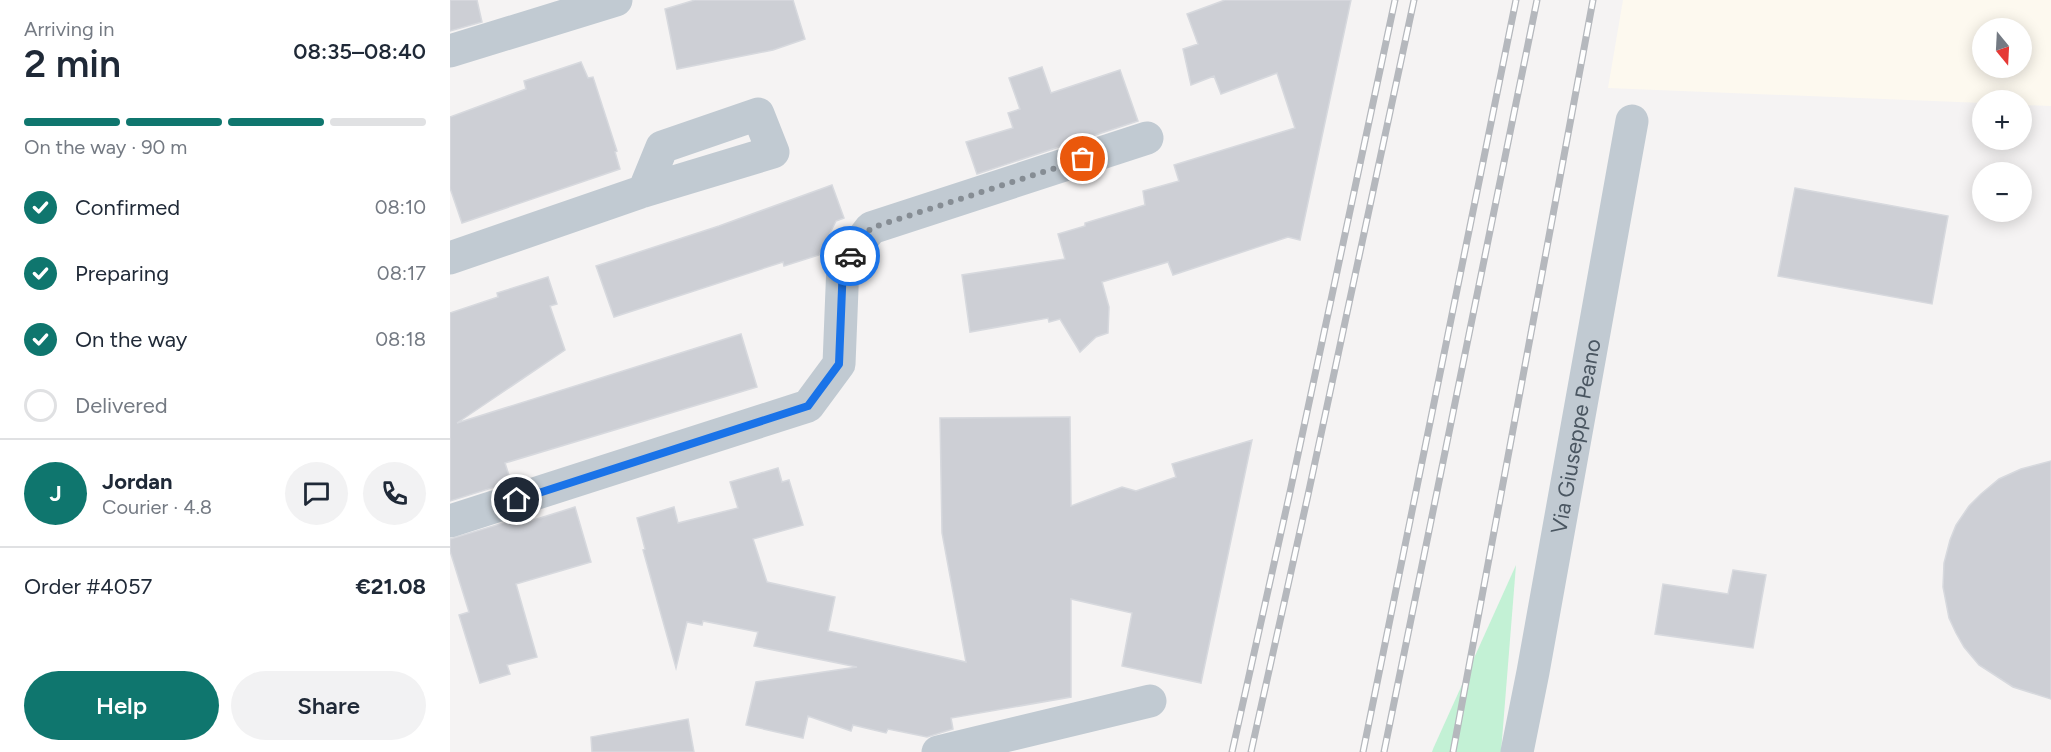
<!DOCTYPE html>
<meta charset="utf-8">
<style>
body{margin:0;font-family:Figtree,sans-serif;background:#f2f2f3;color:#1f2937;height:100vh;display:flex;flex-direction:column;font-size:22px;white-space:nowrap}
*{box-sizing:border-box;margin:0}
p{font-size:20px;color:#747a83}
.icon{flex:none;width:33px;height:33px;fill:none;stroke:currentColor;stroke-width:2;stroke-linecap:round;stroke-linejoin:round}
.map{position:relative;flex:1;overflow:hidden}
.drawer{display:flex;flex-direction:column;background:#fff;width:450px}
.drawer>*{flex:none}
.needle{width:39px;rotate:162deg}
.tools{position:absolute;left:1522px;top:18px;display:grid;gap:12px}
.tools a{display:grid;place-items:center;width:60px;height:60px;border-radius:50%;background:#fff;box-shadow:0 3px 15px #0003;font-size:30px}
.pin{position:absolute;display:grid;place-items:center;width:51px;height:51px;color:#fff;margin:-26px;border:3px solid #fff;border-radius:50%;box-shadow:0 2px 6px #0007}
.courier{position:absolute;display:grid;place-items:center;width:60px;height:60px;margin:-30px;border:4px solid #1a73e8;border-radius:50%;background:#fff;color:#222;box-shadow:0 2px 8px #0007}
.summary em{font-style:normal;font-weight:600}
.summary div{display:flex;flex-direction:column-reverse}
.summary{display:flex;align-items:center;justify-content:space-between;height:102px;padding:0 24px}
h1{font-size:39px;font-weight:600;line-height:45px}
.bar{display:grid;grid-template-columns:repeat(4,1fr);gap:9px 6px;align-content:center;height:72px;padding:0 24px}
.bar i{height:8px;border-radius:4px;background:#e0e1e3}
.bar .selected{background:#0f766e}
.bar p{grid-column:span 4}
.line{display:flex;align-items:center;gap:15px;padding:0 24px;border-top:2px solid #e0e1e3}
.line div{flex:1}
.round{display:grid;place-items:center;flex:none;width:63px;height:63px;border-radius:32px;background:#f2f2f3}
ol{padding:0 24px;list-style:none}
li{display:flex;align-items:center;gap:18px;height:66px}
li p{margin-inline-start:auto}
li .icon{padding:6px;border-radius:50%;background:#0f766e;color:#fff;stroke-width:4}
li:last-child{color:#747a83}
li i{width:33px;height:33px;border:3px solid #e0e1e3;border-radius:50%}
.primary-button{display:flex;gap:12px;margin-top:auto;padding:12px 24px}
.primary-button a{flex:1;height:69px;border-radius:36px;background:#0f766e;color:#fff;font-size:24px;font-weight:600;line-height:69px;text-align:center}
.primary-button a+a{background:#f2f2f3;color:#1f2937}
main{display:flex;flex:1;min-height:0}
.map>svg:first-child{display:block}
.commercial{fill:#fdf9ef;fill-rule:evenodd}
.green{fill:#c3f1d5}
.building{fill:#cdcfd5;stroke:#d7d9de;stroke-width:1.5}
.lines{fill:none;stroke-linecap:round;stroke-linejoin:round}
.minor{stroke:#c1cad2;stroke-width:33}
.rail-casing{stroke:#b5b8bd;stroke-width:7}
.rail{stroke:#fff;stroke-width:4.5;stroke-dasharray:14;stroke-linecap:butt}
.done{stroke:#868d94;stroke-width:6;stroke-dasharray:0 10.8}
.route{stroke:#1a73e8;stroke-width:8}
.labels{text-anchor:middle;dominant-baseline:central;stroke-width:4.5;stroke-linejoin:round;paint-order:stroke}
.street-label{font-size:22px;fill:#4a5661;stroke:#fff}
</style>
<main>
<section class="drawer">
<div class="summary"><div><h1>2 min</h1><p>Arriving in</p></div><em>08:35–08:40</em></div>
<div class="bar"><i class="selected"></i><i class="selected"></i><i class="selected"></i><i></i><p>On the way · 90 m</p></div>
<ol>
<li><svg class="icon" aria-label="check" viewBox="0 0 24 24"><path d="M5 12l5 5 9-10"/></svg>Confirmed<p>08:10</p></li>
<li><svg class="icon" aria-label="check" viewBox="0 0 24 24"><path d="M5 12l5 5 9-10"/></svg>Preparing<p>08:17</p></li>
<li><svg class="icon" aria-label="check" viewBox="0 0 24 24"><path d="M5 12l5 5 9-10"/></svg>On the way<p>08:18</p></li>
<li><i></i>Delivered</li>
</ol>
<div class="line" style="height:108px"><b class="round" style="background:#0f766e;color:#fff">J</b><div><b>Jordan</b><p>Courier · 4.8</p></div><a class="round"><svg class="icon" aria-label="chat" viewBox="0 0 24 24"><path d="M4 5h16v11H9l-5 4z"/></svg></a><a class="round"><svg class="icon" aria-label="phone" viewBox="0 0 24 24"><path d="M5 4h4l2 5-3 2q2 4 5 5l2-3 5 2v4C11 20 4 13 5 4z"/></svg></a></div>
<div class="line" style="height:78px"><div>Order #4057</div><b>€21.08</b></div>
<div class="primary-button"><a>Help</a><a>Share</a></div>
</section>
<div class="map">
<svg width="1601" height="752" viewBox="0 0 1601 752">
<rect width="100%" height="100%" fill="#f5f3f3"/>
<path class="commercial" d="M 1173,0 L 1601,0 L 1601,106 L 1572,105 L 1572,100 L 1533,100 L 1533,103 L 1158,88 ZM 1533,28 L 1572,28 L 1572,68 L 1533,68 Z"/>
<path class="green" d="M 1066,565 L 1051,752 L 982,752 L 983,749 Z"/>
<path class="building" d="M 0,0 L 27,0 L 32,22 L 0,31 Z
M 245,0 L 343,0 L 355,39 L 323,50 L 227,69 L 215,9 Z
M 775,0 L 901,0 L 850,240 L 838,237 L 723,275 L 718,262 L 652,282 L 659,307 L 658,333 L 646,337 L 630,352 L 610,319 L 599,322 L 598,318 L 520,332 L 512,275 L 615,259 L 608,234 L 635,226 L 635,223 L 695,205 L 693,191 L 729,181 L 724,165 L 845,128 L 827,73 L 771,94 L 764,76 L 741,85 L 733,49 L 748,44 L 737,14 Z
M 131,62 L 138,78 L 143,77 L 167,151 L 165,152 L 170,169 L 12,223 L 0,188 L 0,117 L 76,89 L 74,81 Z
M 592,67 L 601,93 L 670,70 L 688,121 L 527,174 L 516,142 L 563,128 L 558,113 L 570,109 L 559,78 Z
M 382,185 L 394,218 L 386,221 L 369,255 L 334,266 L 333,262 L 164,317 L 146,266 L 269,226 Z
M 1345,188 L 1498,216 L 1482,304 L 1328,276 Z
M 98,277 L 107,304 L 100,306 L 115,350 L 7,423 L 291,334 L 307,387 L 55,463 L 61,482 L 0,501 L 0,313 L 48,297 L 47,293 Z
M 620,417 L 621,506 L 672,487 L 686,491 L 726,477 L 722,464 L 802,440 L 751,683 L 672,666 L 682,613 L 621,599 L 621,697 L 501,718 L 503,729 L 477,737 L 438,729 L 436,733 L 403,725 L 401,731 L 358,716 L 353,738 L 296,725 L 306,682 L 407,667 L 304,646 L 308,632 L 253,621 L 252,625 L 237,622 L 226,668 L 193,550 L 195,549 L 187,518 L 224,507 L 228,523 L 288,508 L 280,482 L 328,468 L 332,482 L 339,480 L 353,525 L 303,539 L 317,582 L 385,597 L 378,631 L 516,662 L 492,533 L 490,418 Z
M 1601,461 L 1601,699 L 1563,687 L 1529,665 L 1514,647 L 1506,633 L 1499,618 L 1493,587 L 1494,563 L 1500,540 L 1506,525 L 1519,506 L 1531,494 L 1549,479 L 1571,469 Z
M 125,507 L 141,562 L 66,584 L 87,657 L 57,665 L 60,674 L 30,683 L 9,615 L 19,612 L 0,551 L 0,539 L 73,517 L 74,523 Z
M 1283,570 L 1316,575 L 1303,648 L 1205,634 L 1213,584 L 1278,594 Z
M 238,719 L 244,752 L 142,752 L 141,737 Z"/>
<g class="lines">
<g class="minor">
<path d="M 0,51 L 166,0"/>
<path d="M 0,258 L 194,191 L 323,152 L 308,114 L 212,147 L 194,191"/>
<path d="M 0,521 L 358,406 L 389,364 L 393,264 L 421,228 L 697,138"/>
<path d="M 488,752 L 700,701"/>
<path id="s1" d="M 1067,752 L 1083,672 L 1182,121"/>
</g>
<g class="rail-casing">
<path id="rail" d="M 782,752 L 840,492 L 945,0
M 801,752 L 858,495 L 964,0
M 913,752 L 1066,0
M 934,752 L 1087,0
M 1003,752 L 1143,0"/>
</g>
<use href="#rail" class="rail"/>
</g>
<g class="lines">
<path class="done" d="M 400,256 L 421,228 L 633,159"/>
<path class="route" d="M 67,500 L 358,406 L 389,364 L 393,264 L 400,256"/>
</g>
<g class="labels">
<g class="street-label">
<text stroke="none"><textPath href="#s1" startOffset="321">Via Giuseppe Peano</textPath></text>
</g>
</g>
</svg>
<div class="tools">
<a><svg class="needle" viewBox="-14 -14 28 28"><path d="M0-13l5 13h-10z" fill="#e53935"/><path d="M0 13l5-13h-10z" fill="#747a83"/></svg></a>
<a>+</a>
<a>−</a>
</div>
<div class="pin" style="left:633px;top:159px;background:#ea580c"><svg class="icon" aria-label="bag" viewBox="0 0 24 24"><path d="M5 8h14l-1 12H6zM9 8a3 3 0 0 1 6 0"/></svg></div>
<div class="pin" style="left:67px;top:500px;background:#1f2937"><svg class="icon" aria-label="home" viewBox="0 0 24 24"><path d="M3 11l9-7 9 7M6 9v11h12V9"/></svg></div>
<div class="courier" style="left:400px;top:256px"><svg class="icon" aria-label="car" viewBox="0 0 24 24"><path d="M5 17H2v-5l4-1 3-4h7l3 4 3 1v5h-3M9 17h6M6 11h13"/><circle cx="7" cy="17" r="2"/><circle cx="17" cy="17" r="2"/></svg></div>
</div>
</main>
